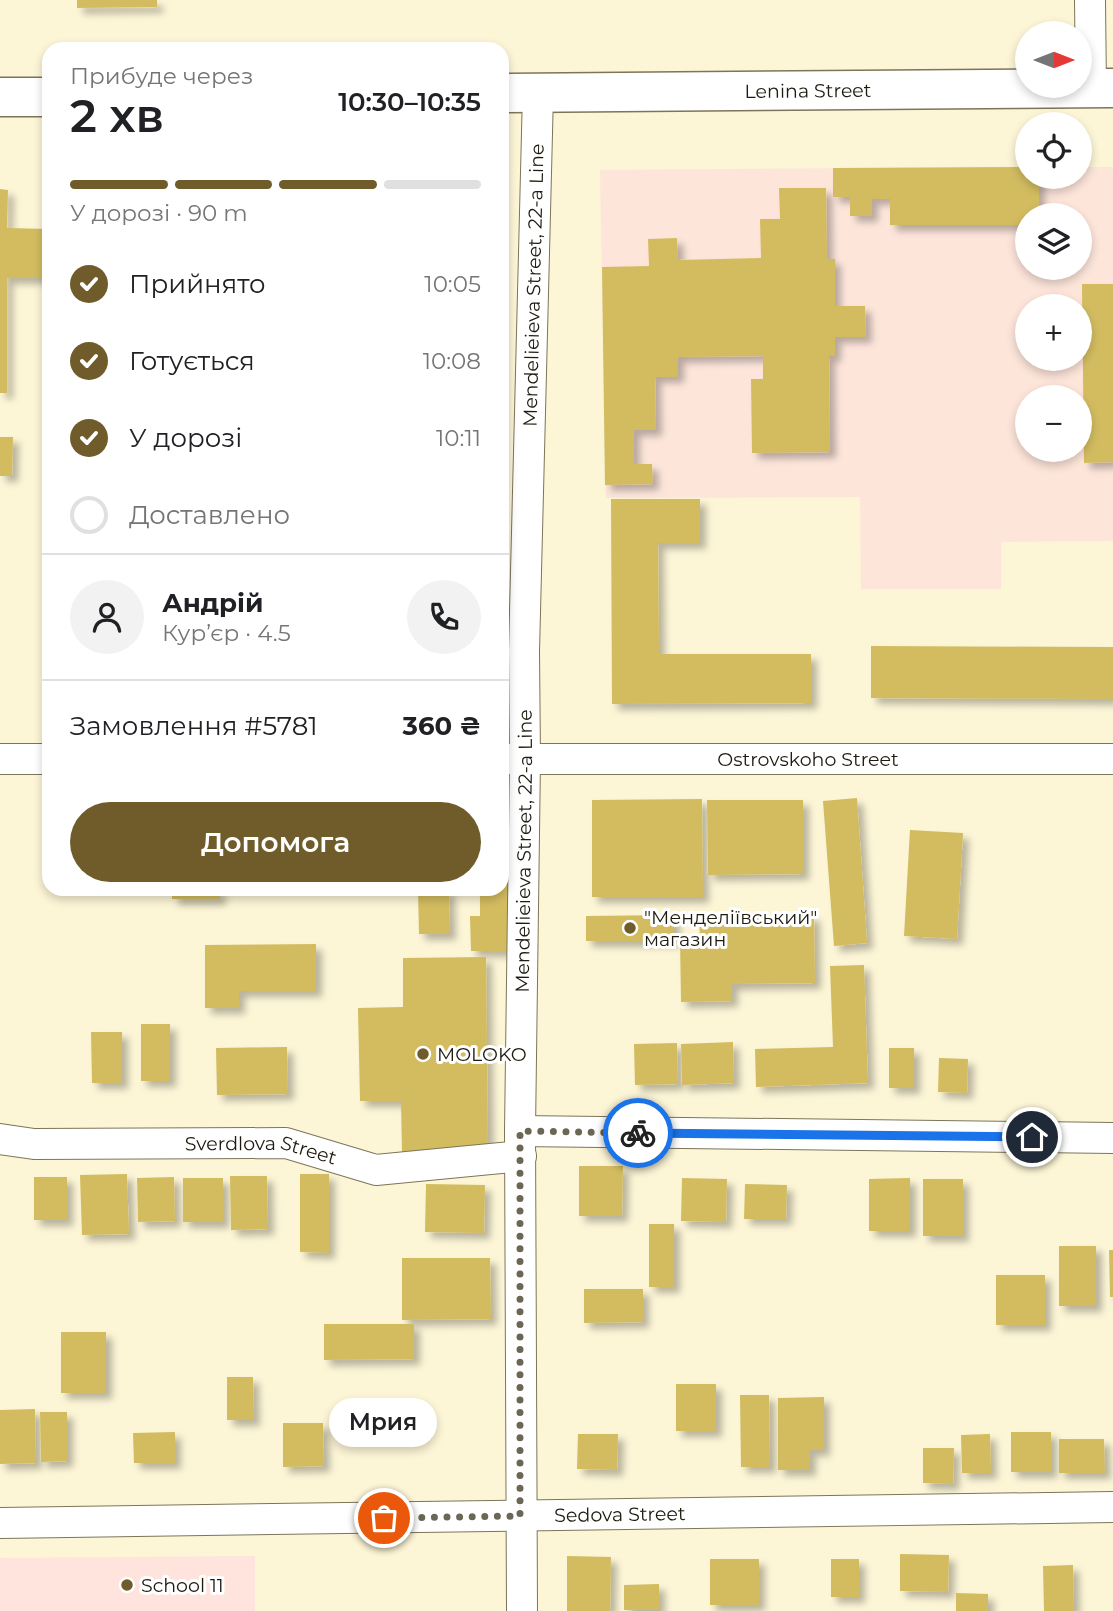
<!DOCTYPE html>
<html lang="uk">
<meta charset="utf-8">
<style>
body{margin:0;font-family:Montserrat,sans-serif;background:#f2f2f2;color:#202124;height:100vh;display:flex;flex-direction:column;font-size:26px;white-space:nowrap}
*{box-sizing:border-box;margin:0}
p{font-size:23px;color:#757577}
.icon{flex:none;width:38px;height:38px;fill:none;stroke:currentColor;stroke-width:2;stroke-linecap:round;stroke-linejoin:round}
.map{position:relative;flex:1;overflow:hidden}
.side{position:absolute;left:42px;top:42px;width:467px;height:854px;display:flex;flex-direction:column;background:#fff;border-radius:21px;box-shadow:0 4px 10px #0003}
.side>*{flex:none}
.needle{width:46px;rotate:90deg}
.buttons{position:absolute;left:1015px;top:21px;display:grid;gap:14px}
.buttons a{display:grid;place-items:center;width:77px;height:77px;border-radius:50%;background:#fff;box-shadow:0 4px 10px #0003;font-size:35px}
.pin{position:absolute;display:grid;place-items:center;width:60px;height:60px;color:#fff;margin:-30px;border:4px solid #fff;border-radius:50%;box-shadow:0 2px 7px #0007}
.courier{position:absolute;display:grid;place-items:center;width:70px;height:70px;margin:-35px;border:5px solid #1a73e8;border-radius:50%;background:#fff;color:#222;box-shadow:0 2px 9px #0007}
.bubble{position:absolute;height:49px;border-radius:24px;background:#fff;box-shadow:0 4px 10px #0003;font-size:23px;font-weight:600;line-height:49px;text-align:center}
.head em{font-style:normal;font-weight:600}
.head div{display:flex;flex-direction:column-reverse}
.head{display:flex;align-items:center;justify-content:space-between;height:119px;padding:0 28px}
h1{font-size:46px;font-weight:600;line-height:52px}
.bar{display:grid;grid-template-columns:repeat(4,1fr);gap:10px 7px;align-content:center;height:84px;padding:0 28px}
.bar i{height:9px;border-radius:5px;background:#e0e0e0}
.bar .selected{background:#705c2b}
.bar p{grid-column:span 4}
.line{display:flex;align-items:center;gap:18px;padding:0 28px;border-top:2px solid #e0e0e0}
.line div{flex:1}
.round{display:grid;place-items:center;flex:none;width:74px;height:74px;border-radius:37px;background:#f2f2f2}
ol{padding:0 28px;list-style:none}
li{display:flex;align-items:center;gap:21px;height:77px}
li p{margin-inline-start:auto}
li .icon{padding:7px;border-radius:50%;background:#705c2b;color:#fff;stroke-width:4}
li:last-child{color:#757577}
li i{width:38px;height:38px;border:4px solid #e0e0e0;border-radius:50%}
.cta{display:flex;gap:14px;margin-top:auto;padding:14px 28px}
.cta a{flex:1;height:80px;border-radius:42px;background:#705c2b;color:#fff;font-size:28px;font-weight:600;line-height:80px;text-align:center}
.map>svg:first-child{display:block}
.industrial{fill:#fde5da;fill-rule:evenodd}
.education{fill:#fee4dd}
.building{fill:#d3bc60;filter:url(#shadow)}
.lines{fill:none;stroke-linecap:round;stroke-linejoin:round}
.minor-casing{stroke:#7c7559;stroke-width:32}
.major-casing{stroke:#7c7559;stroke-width:41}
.minor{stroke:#fff;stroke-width:30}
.major{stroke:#fff;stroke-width:38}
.done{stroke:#6b6755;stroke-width:7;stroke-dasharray:0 12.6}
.route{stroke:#1a73e8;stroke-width:9}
.poi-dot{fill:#705c2b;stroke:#fff;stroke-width:2.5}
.labels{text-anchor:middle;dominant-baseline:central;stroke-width:6;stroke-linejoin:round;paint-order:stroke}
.street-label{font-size:19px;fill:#1d1a0f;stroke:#fff}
.poi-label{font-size:19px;fill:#1d1a0f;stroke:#fff;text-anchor:start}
</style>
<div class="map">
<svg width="1113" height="1611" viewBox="0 0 1113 1611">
<defs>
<filter id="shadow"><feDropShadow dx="6" dy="6" stdDeviation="3.5" flood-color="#0004"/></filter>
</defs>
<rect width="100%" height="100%" fill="#fcf5d6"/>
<path class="industrial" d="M 1027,167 L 1027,177 L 1080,177 L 1080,167 L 1113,167 L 1113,541 L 1001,542 L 1001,589 L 861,589 L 860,497 L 606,498 L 600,170 ZM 1027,215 L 1080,215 L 1080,268 L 1027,268 ZM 1027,306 L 1080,306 L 1080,359 L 1027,359 ZM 1027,397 L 1080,397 L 1080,450 L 1027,450 Z"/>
<path class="education" d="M 255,1556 L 255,1611 L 0,1611 L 0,1558 Z"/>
<path class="building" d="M 77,0 L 157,0 L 157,7 L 77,8 Z
M 1027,167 L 1027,177 L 1039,177 L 1039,215 L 1027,215 L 1027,225 L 890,225 L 890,199 L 872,199 L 872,216 L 850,216 L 850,197 L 833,197 L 833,168 Z
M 779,188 L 826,188 L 827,259 L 835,259 L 835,306 L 865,306 L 866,337 L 835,337 L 835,356 L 829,356 L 830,452 L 752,453 L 751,379 L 763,379 L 763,356 L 678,357 L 678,377 L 655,377 L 656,430 L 634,430 L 634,464 L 652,464 L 653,484 L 605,485 L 602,267 L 649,266 L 648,239 L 677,238 L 678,260 L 761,258 L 760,219 L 780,219 Z
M 0,189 L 8,190 L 7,228 L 49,229 L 49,278 L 7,278 L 7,393 L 0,393 Z
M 1082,284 L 1113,284 L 1113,462 L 1084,463 Z
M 0,437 L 13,437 L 12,476 L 0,476 Z
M 611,499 L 700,499 L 700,543 L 658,543 L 659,654 L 811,654 L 811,703 L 612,704 Z
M 871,646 L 1113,647 L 1113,699 L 871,698 Z
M 857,798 L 867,943 L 834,946 L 823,801 Z
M 502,799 L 513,799 L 515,951 L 471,951 L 470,916 L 480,916 L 480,889 L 502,889 Z
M 702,799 L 703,897 L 592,897 L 592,800 Z
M 707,800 L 803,800 L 803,874 L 708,875 Z
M 910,830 L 963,833 L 957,939 L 904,936 Z
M 172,889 L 220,889 L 220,899 L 172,899 Z
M 418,889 L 449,889 L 450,934 L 419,934 Z
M 674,915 L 674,941 L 586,941 L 586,916 Z
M 814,915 L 815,983 L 732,984 L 732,1001 L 681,1002 L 680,938 L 700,938 L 699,917 Z
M 316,944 L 316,991 L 239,991 L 239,1008 L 205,1008 L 205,945 Z
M 486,957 L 488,1152 L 402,1153 L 401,1101 L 360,1101 L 358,1008 L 403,1007 L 403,958 Z
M 864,965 L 868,1083 L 756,1087 L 755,1049 L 833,1047 L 830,966 Z
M 141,1024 L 170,1024 L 170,1081 L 141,1081 Z
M 91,1032 L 122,1032 L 122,1083 L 92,1083 Z
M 733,1042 L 734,1083 L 682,1085 L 681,1044 Z
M 677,1043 L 678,1084 L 635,1085 L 634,1044 Z
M 287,1047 L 288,1094 L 217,1095 L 216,1048 Z
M 889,1048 L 914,1048 L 914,1088 L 889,1088 Z
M 939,1058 L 968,1059 L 967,1093 L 938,1092 Z
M 579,1166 L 623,1166 L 622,1216 L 579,1216 Z
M 127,1174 L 129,1234 L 82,1235 L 80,1175 Z
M 300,1174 L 329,1174 L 329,1253 L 300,1252 Z
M 230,1176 L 267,1176 L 268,1229 L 231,1230 Z
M 34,1177 L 67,1177 L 67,1220 L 34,1220 Z
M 174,1177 L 175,1221 L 138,1222 L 137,1178 Z
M 183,1178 L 223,1178 L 223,1222 L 183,1222 Z
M 682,1178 L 727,1179 L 726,1222 L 681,1221 Z
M 910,1178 L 910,1231 L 869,1231 L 869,1179 Z
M 923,1179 L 963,1179 L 963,1236 L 923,1236 Z
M 426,1184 L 485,1185 L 484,1233 L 425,1232 Z
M 745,1184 L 787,1185 L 786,1219 L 744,1219 Z
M 649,1224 L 674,1224 L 674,1287 L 649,1287 Z
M 1059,1246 L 1096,1246 L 1096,1306 L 1059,1306 Z
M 1109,1250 L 1113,1250 L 1113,1297 L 1110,1297 Z
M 402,1258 L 490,1258 L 491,1319 L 402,1320 Z
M 996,1275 L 1045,1275 L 1045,1325 L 996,1325 Z
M 584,1289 L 643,1289 L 643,1322 L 584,1323 Z
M 324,1324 L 414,1324 L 414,1359 L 324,1360 Z
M 61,1332 L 106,1332 L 106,1393 L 61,1393 Z
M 227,1377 L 253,1377 L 254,1420 L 227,1420 Z
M 676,1384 L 716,1384 L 716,1431 L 676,1431 Z
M 740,1395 L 769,1395 L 770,1467 L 741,1467 Z
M 824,1397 L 824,1450 L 810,1450 L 810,1470 L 778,1470 L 778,1398 Z
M 35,1409 L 36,1463 L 0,1464 L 0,1410 Z
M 40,1412 L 67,1412 L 67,1461 L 41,1462 Z
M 283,1423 L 323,1423 L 324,1466 L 283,1467 Z
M 175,1432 L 175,1463 L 134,1463 L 133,1433 Z
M 1011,1432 L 1051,1432 L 1051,1472 L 1011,1472 Z
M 578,1434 L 618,1434 L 617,1470 L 577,1469 Z
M 990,1434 L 991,1473 L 962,1473 L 961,1435 Z
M 1059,1439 L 1104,1439 L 1105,1473 L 1059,1473 Z
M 923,1448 L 954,1448 L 953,1484 L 923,1483 Z
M 900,1554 L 949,1555 L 948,1592 L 900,1591 Z
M 567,1556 L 611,1557 L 610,1611 L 567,1611 Z
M 710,1559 L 759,1559 L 759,1605 L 710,1605 Z
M 831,1559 L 859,1559 L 859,1597 L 831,1597 Z
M 1073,1565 L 1074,1611 L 1044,1611 L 1043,1566 Z
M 659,1584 L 659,1610 L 624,1610 L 624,1585 Z
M 956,1593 L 988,1594 L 988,1611 L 956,1611 Z"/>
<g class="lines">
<g class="minor-casing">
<g id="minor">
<path d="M 1090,0 L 1091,89"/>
<path d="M 0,759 L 49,759"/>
<path id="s1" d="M 502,759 L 1113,759"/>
<path d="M 520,1131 L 1113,1138"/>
<path id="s2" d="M 0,1139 L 34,1144 L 286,1143 L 376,1170 L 521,1156"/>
<path id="s3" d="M 0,1523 L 1113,1507"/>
<path id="s4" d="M 522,1611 L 520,1131 L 525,759 L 524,652 L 538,93"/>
</g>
</g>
<g class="major-casing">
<g id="major">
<path id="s5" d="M 502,93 L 1113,88"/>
<path d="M 0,97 L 49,97"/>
</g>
</g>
<use href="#minor" class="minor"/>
<use href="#major" class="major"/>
</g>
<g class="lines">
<path class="done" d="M 384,1518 L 520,1516 L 520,1131 L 638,1133"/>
<path class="route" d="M 638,1133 L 1032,1137"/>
</g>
<g class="poi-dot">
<circle cx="630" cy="928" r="7"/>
<circle cx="423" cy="1054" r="7"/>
<circle cx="127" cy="1585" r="7"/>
</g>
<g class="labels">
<g class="street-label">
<text stroke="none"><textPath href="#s5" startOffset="306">Lenina Street</textPath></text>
<text stroke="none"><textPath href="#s4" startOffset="1326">Mendelieieva Street, 22-a Line</textPath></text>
<text stroke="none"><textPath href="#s1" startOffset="306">Ostrovskoho Street</textPath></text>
<text stroke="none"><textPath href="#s4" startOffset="760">Mendelieieva Street, 22-a Line</textPath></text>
<text stroke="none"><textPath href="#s2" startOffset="262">Sverdlova Street</textPath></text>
<text stroke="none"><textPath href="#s3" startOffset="620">Sedova Street</textPath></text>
</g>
<g class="poi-label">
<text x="644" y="917">"Менделіївський"<tspan x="644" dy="22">магазин</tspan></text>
<text x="437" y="1054">MOLOKO</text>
<text x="141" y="1585">School 11</text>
</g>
</g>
</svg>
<div class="buttons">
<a><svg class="needle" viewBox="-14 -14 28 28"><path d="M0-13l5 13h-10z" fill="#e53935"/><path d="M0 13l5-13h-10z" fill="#757577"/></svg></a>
<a><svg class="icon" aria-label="locate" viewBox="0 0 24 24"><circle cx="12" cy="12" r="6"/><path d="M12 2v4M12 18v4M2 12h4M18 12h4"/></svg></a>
<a><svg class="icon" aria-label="layers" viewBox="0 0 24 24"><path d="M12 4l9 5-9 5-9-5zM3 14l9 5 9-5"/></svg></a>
<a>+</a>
<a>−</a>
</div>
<div class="pin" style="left:384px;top:1518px;background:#ea580c"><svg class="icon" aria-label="bag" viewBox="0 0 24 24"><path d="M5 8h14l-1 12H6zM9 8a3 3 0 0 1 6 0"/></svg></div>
<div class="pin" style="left:1032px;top:1137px;background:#1f2937"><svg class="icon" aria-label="home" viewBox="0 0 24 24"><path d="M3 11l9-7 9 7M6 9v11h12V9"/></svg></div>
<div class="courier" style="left:638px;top:1133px"><svg class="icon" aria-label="bike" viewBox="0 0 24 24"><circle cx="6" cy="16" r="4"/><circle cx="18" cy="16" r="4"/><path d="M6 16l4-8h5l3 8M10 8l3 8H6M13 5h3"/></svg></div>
<div class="bubble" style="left:329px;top:1398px;width:108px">Мрия</div>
<section class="side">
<div class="head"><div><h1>2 хв</h1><p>Прибуде через</p></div><em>10:30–10:35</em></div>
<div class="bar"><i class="selected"></i><i class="selected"></i><i class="selected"></i><i></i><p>У дорозі · 90 m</p></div>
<ol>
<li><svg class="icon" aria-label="check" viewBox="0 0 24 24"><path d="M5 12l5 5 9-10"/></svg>Прийнято<p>10:05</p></li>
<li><svg class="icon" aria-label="check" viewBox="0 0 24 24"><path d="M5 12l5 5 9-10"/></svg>Готується<p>10:08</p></li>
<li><svg class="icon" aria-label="check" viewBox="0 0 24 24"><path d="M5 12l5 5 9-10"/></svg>У дорозі<p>10:11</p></li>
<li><i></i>Доставлено</li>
</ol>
<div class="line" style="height:126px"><a class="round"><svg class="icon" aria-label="person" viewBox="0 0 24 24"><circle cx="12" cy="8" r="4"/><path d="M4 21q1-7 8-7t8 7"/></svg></a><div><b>Андрій</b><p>Кур’єр · 4.5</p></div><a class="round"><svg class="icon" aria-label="phone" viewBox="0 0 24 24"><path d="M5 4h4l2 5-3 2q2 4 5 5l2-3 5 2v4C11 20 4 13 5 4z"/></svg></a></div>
<div class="line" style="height:91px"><div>Замовлення #5781</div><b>360 ₴</b></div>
<div class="cta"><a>Допомога</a></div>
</section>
</div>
